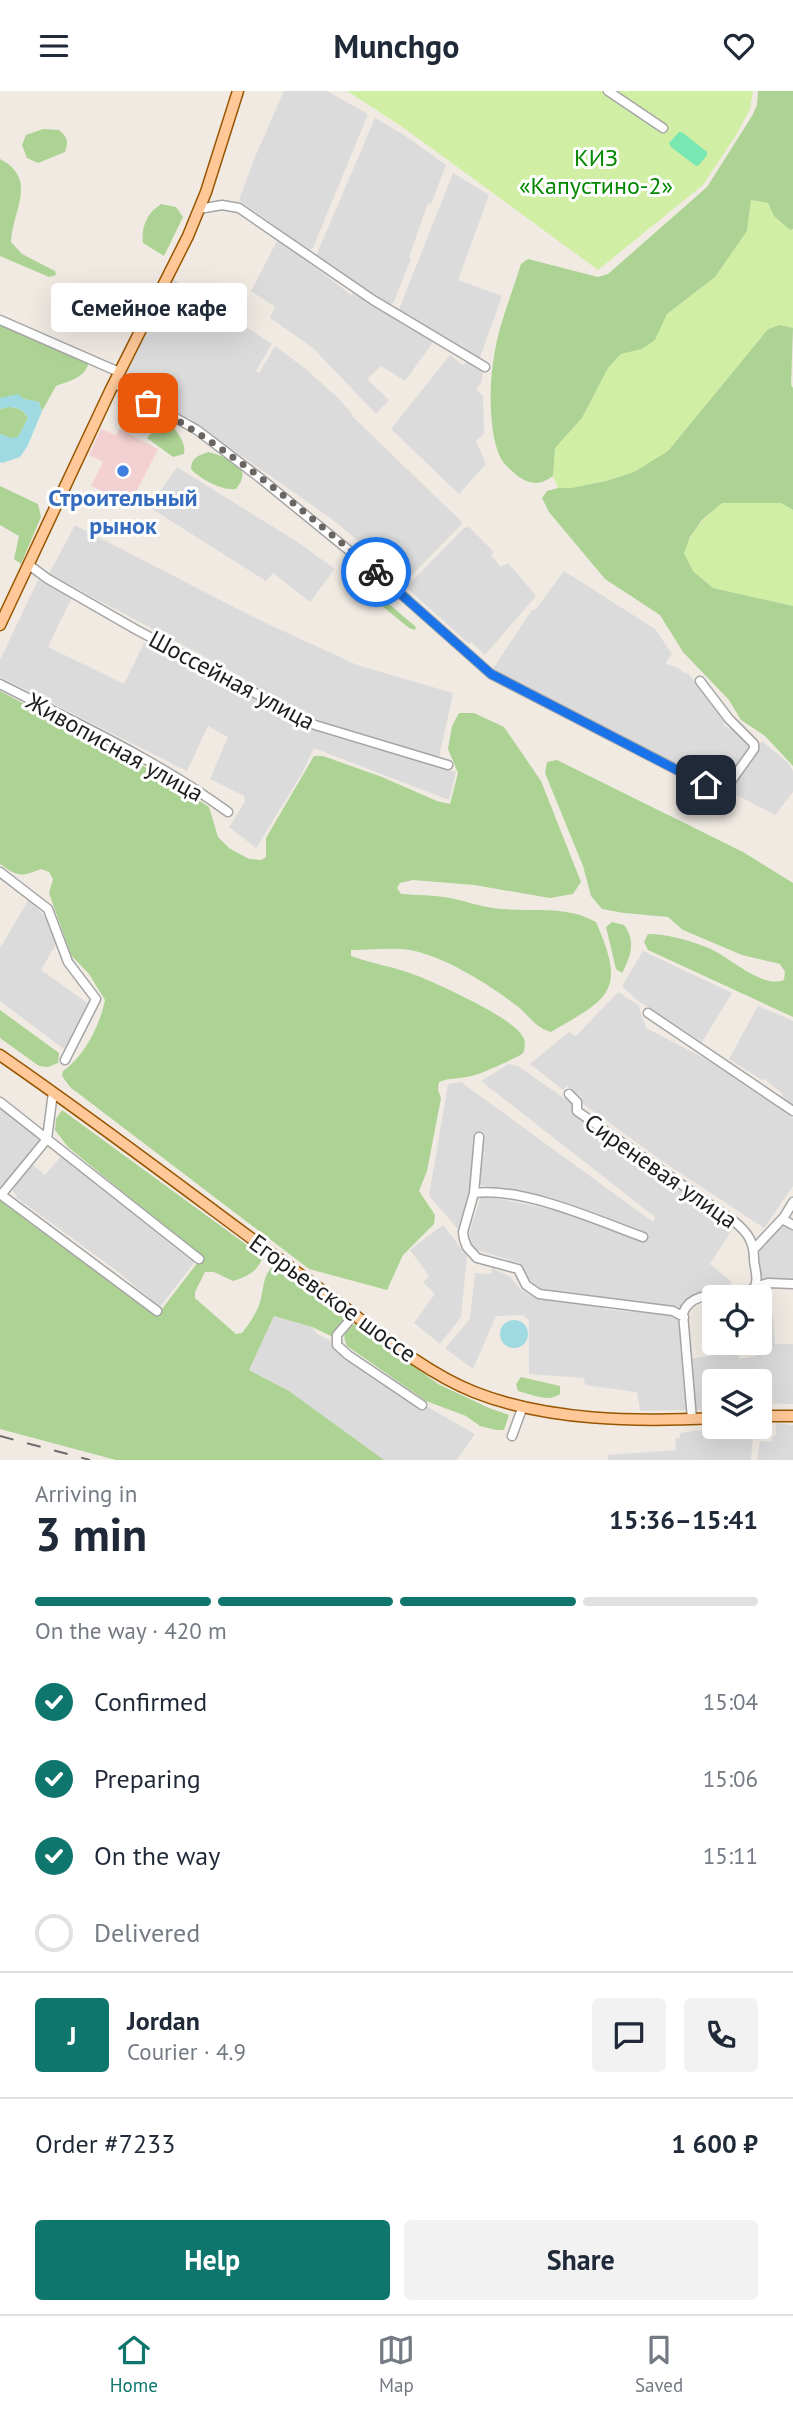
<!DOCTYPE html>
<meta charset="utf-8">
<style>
body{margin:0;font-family:"PT Sans",sans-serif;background:#f2f2f3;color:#1f2937;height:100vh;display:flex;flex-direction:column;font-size:26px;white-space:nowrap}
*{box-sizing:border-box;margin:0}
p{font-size:23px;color:#747a83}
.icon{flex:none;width:38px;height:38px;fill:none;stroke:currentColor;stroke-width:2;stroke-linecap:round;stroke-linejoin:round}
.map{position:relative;height:1369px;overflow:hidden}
.details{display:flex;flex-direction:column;background:#fff;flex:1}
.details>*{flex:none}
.controls{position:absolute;left:702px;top:1194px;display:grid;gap:14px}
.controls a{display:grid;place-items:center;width:70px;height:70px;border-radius:7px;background:#fff;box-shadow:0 7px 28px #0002;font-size:35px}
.pin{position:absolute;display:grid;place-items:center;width:60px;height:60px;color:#fff;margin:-30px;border-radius:14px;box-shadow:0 4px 10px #0006}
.courier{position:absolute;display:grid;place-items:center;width:70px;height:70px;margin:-35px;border:5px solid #1a73e8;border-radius:50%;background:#fff;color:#222;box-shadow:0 2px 9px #0007}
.bubble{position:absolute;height:49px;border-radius:7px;background:#fff;box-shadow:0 7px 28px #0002;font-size:23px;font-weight:700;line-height:49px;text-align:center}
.head em{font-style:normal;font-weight:700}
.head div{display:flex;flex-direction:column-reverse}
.head{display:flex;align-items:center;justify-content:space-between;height:119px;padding:0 35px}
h1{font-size:46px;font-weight:700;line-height:52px}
.bar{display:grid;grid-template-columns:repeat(4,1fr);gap:10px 7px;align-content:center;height:84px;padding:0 35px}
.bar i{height:9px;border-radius:5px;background:#e0e1e3}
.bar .selected{background:#0f766e}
.bar p{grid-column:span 4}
.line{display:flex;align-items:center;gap:18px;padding:0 35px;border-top:2px solid #e0e1e3}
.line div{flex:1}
.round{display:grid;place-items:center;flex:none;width:74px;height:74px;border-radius:7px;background:#f2f2f3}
ol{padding:0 35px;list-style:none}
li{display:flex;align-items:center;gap:21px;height:77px}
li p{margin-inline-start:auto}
li .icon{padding:7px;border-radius:50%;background:#0f766e;color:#fff;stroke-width:4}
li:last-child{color:#747a83}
li i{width:38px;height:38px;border:4px solid #e0e1e3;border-radius:50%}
.button{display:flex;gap:14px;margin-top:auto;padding:14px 35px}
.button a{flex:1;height:80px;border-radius:7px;background:#0f766e;color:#fff;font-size:28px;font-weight:700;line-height:80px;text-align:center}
.button a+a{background:#f2f2f3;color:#1f2937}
header{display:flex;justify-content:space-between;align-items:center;height:91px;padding:0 35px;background:#fff;font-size:32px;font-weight:700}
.menu{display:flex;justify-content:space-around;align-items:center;height:98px;border-top:2px solid #e0e1e3;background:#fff;font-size:19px;color:#747a83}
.menu a{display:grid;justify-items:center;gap:4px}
.menu .selected{color:#0f766e}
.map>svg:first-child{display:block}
.residential{fill:#dcdbdb}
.commercial{fill:#f3d1d3}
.grass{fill:#d1efa4}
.forest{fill:#add394}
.pitch{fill:#79e7b1}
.water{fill:#9fdae2}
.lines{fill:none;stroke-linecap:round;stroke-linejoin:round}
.minor-casing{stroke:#a5a5a5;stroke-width:11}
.major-casing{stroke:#985600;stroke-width:13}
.minor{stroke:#fff;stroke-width:8}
.major{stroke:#ffc899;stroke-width:10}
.rail{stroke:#6c6c6c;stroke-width:2;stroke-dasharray:14 14;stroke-linecap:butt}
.done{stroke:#686563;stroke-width:7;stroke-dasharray:0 12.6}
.route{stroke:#1a73e8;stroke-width:9}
.shop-dot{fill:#3f7fe0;stroke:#fff;stroke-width:2.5}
.labels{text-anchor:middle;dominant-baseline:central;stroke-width:6;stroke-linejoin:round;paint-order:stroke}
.park-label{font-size:24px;fill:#048701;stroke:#fff}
.shop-label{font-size:24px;font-weight:bold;fill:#366cbe;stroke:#fff}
.street-label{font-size:24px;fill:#1e1e1e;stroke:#fff}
</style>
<header><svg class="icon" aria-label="menu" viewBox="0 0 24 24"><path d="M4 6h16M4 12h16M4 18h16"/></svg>Munchgo<svg class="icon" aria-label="heart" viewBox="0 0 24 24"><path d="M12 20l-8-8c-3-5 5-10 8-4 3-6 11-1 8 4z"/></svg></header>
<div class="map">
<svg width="793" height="1369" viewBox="0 0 793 1369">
<rect width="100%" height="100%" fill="#f0eae3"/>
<path class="residential" d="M 284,0 L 327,0 L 368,23 L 313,157 L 309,159 L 239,109 L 255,66 Z
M 375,27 L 404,44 L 446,74 L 431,113 L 428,112 L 409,166 L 411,167 L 394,211 L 389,215 L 316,165 Z
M 453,82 L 489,104 L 458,189 L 502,205 L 479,269 L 398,221 Z
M 278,148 L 351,204 L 353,202 L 433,251 L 405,290 L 381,275 L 367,288 L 389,309 L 376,323 L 313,257 L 270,227 L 275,216 L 251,200 Z
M 173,188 L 272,253 L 256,280 L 259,282 L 275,255 L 307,279 L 338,307 L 353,324 L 352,325 L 463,432 L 406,490 L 332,428 L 190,329 L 123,287 Z
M 450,264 L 463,274 L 467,271 L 483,281 L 481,292 L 476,299 L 483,305 L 484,343 L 476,350 L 486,373 L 459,403 L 391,338 Z
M 177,376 L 296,450 L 335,478 L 310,511 L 273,482 L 266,490 L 149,416 Z
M 75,434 L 255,527 L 357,574 L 453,602 L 439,667 L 326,633 L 268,603 L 228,578 L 49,483 Z
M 469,436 L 494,461 L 491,464 L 501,476 L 508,472 L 536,505 L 485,564 L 471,551 L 469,553 L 406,496 L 464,437 Z
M 564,480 L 655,538 L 672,563 L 665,572 L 678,577 L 686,583 L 687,581 L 726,629 L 723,634 L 739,642 L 738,645 L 749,653 L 751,659 L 725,694 L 720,696 L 656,665 L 492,579 L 532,519 L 536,518 Z
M 38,489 L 72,506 L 48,556 L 124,593 L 144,552 L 322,642 L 456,681 L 449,709 L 314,657 L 301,684 L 256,757 L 229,736 L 245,711 L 244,705 L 210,688 L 228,646 L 208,635 L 187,680 L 0,586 L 0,569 Z
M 762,650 L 787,671 L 793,680 L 793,701 L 775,724 L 729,700 Z
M 29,808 L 50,831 L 56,853 L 41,879 L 90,914 L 64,958 L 0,910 L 0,857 Z
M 643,860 L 732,902 L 702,951 L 637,909 L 622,895 Z
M 618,901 L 638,914 L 646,937 L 725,978 L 793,1027 L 793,1095 L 764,1137 L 668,1074 L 579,1010 L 582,1006 L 567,995 L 563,999 L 530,973 L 569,941 L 576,945 Z
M 758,915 L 793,930 L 793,1013 L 783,1006 L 782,1002 L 764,988 L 762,989 L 729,968 Z
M 509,973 L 518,975 L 575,1015 L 734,1136 L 710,1173 L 732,1191 L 729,1195 L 701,1201 L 679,1216 L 592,1206 L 542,1198 L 529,1189 L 520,1172 L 473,1158 L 468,1151 L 468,1146 L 481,1104 L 568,1122 L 646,1149 L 648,1144 L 563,1111 L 476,1093 L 482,1042 L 477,1041 L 470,1091 L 472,1093 L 459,1137 L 457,1137 L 429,1105 L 448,993 L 461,991 L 653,1131 L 655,1126 L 481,990 Z
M 0,1016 L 40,1048 L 3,1097 L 0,1095 Z
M 63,1063 L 196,1169 L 160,1216 L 117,1180 L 17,1107 L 13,1099 L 15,1091 L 29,1071 L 45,1084 Z
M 443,1134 L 467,1165 L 461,1226 L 440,1253 L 414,1232 L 435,1203 L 423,1191 L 429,1185 L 410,1159 Z
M 786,1134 L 793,1137 L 793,1190 L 760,1190 L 757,1170 L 761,1154 L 777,1137 Z
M 492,1177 L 509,1185 L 521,1199 L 530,1204 L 604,1214 L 605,1218 L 630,1221 L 630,1218 L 671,1222 L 680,1227 L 687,1319 L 640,1320 L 637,1301 L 585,1294 L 584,1287 L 529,1283 L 529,1229 L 523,1224 L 496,1225 L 473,1278 L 445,1257 L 470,1228 L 475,1182 L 491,1183 Z
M 274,1225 L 312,1236 L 317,1243 L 331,1250 L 335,1260 L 422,1319 L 426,1315 L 475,1343 L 457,1369 L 384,1369 L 289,1300 L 249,1279 Z
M 773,1226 L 775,1253 L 793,1253 L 793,1313 L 760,1312 L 760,1290 L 714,1290 L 714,1317 L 694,1320 L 690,1268 L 709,1265 L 708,1248 L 714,1248 L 714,1251 L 737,1251 L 739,1268 L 756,1265 L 757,1251 L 760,1251 L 760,1227 Z
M 776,1332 L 793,1334 L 793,1369 L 757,1369 L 760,1350 L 772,1351 L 773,1345 L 776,1344 Z
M 727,1335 L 743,1335 L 747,1345 L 753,1346 L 751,1369 L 608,1369 L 608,1364 L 676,1359 L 675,1347 L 680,1347 L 680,1342 Z"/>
<path class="commercial" d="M 101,338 L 116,344 L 119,338 L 158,358 L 130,413 L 91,395 L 103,371 L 89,364 Z"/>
<path class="grass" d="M 347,0 L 753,0 L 750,18 L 735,46 L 703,94 L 598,179 L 404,37 Z
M 751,109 L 768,112 L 774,125 L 790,139 L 793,138 L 793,237 L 780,234 L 768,238 L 668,360 L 635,381 L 606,390 L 571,397 L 558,397 L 553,385 L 555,357 L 582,327 L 608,277 L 621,263 L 642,258 L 655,249 L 667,223 L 715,186 L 747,140 Z
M 722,412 L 781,412 L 793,419 L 793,515 L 713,497 L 693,480 L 684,462 C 692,438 703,428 722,412 Z"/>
<path class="forest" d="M 758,0 L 793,0 L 793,138 L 790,139 L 774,125 L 768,112 L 751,109 L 747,140 L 715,186 L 667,223 L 655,249 L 642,258 L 621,263 L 608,277 L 582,327 L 555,357 L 553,385 C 541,394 531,394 519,386 C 514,382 507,376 503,371 C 488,348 489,292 494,266 C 498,235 512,203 521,173 L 528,168 L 598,186 L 608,183 L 707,96 L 752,25 L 757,14 Z
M 43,38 L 59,39 C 67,46 69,50 65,61 L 38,72 L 27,67 L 22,54 L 26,44 Z
M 0,68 C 39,88 12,120 11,151 L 22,163 L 55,180 L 56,184 L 49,186 L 0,165 Z
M 161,113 L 176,116 L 183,126 L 164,165 L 143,152 C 141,136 147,122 161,113 Z
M 0,234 L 86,270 L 88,274 C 83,288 68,290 56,295 L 42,320 L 39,311 L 24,308 L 0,307 Z
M 780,234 L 793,237 L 791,294 L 793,297 L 793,419 L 781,412 L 722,412 L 702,429 L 690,446 L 684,462 L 693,480 L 713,497 L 793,515 L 793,675 L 765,645 L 741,629 L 729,609 L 683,561 L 660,524 L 605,488 L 549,421 L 542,407 L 547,400 L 558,397 L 571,397 L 606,390 L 634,381 L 668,360 L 768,238 Z
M 7,316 C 17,316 23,318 28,327 L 18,346 L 12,348 L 0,343 L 0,318 Z
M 164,328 C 174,335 187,351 184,363 L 173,366 L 147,347 Z
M 208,361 C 227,366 255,375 236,398 C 222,400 200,388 191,378 C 191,367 199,364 208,361 Z
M 0,395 L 38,413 L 41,426 L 21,473 L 14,468 L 19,445 L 0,434 Z
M 349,479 L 416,536 L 415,539 L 409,537 L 344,484 L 344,480 Z
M 0,600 L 164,686 L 209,716 L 218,746 L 229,757 L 249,768 L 261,769 L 266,766 L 266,747 L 314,665 L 323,665 L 382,686 L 437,710 L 450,713 L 458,682 L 448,658 L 452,635 L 459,622 L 474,622 L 504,636 L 541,690 L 581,791 L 573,803 L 550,807 L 474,794 L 413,789 L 400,792 L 397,797 L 401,803 C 417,804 434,804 450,807 C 465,810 479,815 493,817 C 527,822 565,813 596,831 C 627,901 609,907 551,941 C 535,937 529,924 517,915 C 489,893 435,859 400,858 C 384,857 366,859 351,859 L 351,865 C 373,873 396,876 418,885 C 440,894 514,927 523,946 C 526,950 525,958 523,962 C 521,965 481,983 475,984 C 463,988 451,986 439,991 L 438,999 L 441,1007 L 427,1080 L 419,1100 L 435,1124 L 434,1133 L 403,1164 L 387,1199 L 309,1178 L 70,996 L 62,985 L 63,980 C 84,966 100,934 105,909 L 89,883 L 71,864 L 49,802 L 53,788 L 49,781 L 41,778 C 21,786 18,786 0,773 Z
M 557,669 L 743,761 L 793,792 L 793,926 L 648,859 L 644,851 L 648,843 C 667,843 688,849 706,856 C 728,864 761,898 784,889 L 785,881 L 780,873 L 742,864 L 683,839 L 668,826 L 624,822 L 602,818 L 591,805 L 583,775 L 545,682 L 547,671 Z
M 612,831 L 624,834 C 636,850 631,865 622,882 L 616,878 L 606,836 Z
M 0,919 L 59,962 L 58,972 L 48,976 L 39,975 L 0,947 Z
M 62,1019 L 259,1163 L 262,1168 C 257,1181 246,1186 233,1190 L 214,1181 L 205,1181 L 195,1201 L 195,1207 L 236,1243 L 242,1242 C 250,1231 258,1221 261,1207 C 264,1195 263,1186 272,1176 L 343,1225 L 346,1229 L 333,1246 L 312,1236 L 274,1225 L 249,1279 L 289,1300 L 384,1369 L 116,1369 L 0,1338 L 0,1105 L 158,1223 L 202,1166 L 68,1056 L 55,1039 L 56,1028 Z
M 356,1233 L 438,1293 L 489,1317 L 509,1324 L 504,1339 L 496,1339 L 480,1335 L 466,1325 L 426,1310 L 347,1255 C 342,1245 344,1236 356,1233 Z
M 521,1286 L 560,1295 L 560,1303 C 548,1312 531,1303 518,1300 L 516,1293 Z"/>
<path class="pitch" d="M 679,41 L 682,41 L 707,61 L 707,64 L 699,74 L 696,75 L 671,56 L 669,52 Z"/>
<path class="water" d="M 18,303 L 24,308 L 39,311 L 42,320 L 28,354 L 20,366 L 2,372 L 0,371 L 0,343 L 12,347 L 18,346 L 28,327 C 22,315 11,315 0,318 L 0,307 Z
M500 1243a14 14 0 1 1 28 0a14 14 0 1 1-28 0Z"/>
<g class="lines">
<g class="minor-casing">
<path id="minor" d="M 608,0 L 663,37
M 199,118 L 222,114 L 239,117 L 373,209 L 485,276
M 0,229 L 119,281
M 114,292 L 197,339 L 260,387 L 384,488 L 491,583 L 720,701 L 724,700 L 754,658 L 754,653 L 729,628 L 700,590
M 29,474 L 48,488 L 135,538 L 315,634 L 448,674
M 0,593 C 78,633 157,669 228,721
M 0,781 L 48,818 L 68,871 L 96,908 L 65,969
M 648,922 L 793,1020
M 569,1003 L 577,1011 L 577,1020 L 735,1131 C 748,1142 754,1151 754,1168 C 754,1176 759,1187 755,1195 C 744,1216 695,1190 683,1222 L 692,1328
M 0,1011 L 199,1168
M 479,1046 L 474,1102 L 463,1141 L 464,1148 L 467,1156 L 477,1167 L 518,1178 L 526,1194 L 539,1203 L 673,1220 L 684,1226
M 474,1102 C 524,1096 596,1129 643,1146
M 0,1103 L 157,1220
M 1,1104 L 47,1048 L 53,1001
M 782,1128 L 793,1134
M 754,1158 L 784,1126 L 793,1111
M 753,1197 L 768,1192 L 793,1193
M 355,1223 L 337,1244 L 337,1254 L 348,1264 L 422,1314
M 512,1345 L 523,1315"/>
</g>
<g class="major-casing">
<path id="major" d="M 0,534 L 110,300 L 188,145 L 206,101 L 238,0
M 0,964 C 109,1039 213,1120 320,1198 C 369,1233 417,1278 474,1301 C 547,1330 636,1331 714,1327
M 760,1325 L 793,1325"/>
</g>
<use href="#minor" class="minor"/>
<use href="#major" class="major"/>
<path class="rail" d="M 0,1345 L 90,1369"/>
</g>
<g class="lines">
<path class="done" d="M 148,312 C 231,358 304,420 376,481"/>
<path class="route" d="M 376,481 L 491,583 L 706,694"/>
</g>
<circle class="shop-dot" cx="123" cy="380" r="7"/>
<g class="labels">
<g class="park-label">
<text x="596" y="66">КИЗ<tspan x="596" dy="28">«Капустино-2»</tspan></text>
</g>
<g class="shop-label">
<text x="123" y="406">Строительный<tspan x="123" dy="28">рынок</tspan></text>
</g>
<g class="street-label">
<text transform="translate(232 589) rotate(28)">Шоссейная улица</text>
<text transform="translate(115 656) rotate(29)">Живописная улица</text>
<text transform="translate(661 1080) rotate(35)">Сиреневая улица</text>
<text transform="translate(333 1207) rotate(36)">Егорьевское шоссе</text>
</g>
</g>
</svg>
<div class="controls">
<a><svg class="icon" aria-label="locate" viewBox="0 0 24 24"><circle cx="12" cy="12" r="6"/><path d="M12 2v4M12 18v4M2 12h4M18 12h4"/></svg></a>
<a><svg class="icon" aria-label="layers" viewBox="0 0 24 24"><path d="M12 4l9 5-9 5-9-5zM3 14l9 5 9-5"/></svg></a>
</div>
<div class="pin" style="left:148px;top:312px;background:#ea580c"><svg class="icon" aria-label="bag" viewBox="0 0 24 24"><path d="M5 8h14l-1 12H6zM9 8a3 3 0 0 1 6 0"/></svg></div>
<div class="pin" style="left:706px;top:694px;background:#1f2937"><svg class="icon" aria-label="home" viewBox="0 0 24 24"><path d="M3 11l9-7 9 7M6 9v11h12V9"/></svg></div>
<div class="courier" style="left:376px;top:481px"><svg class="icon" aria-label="bike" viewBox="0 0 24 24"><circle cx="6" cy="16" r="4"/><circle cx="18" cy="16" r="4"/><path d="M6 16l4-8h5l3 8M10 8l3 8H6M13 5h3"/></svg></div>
<div class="bubble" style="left:51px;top:192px;width:196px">Семейное кафе</div>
</div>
<section class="details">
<div class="head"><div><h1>3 min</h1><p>Arriving in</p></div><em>15:36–15:41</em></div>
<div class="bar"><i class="selected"></i><i class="selected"></i><i class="selected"></i><i></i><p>On the way · 420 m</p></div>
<ol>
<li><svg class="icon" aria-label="check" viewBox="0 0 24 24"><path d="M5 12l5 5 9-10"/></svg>Confirmed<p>15:04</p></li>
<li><svg class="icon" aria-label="check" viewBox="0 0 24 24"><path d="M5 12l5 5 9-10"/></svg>Preparing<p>15:06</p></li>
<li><svg class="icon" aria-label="check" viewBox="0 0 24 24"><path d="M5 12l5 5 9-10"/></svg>On the way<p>15:11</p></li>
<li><i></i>Delivered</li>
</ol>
<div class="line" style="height:126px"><b class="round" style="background:#0f766e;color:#fff">J</b><div><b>Jordan</b><p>Courier · 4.9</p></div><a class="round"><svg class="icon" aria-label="chat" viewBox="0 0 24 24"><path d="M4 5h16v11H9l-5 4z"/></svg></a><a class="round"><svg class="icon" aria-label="phone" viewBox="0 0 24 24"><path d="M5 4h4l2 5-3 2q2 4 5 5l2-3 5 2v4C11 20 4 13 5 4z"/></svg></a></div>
<div class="line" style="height:91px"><div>Order #7233</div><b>1 600 ₽</b></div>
<div class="button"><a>Help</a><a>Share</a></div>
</section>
<nav class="menu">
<a class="selected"><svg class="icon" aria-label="home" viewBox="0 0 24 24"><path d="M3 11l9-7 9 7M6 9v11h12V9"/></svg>Home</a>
<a><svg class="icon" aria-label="map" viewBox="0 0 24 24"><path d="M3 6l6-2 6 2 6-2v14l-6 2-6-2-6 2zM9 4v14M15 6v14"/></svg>Map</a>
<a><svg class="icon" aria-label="saved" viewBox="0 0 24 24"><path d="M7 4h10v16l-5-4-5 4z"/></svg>Saved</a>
</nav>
